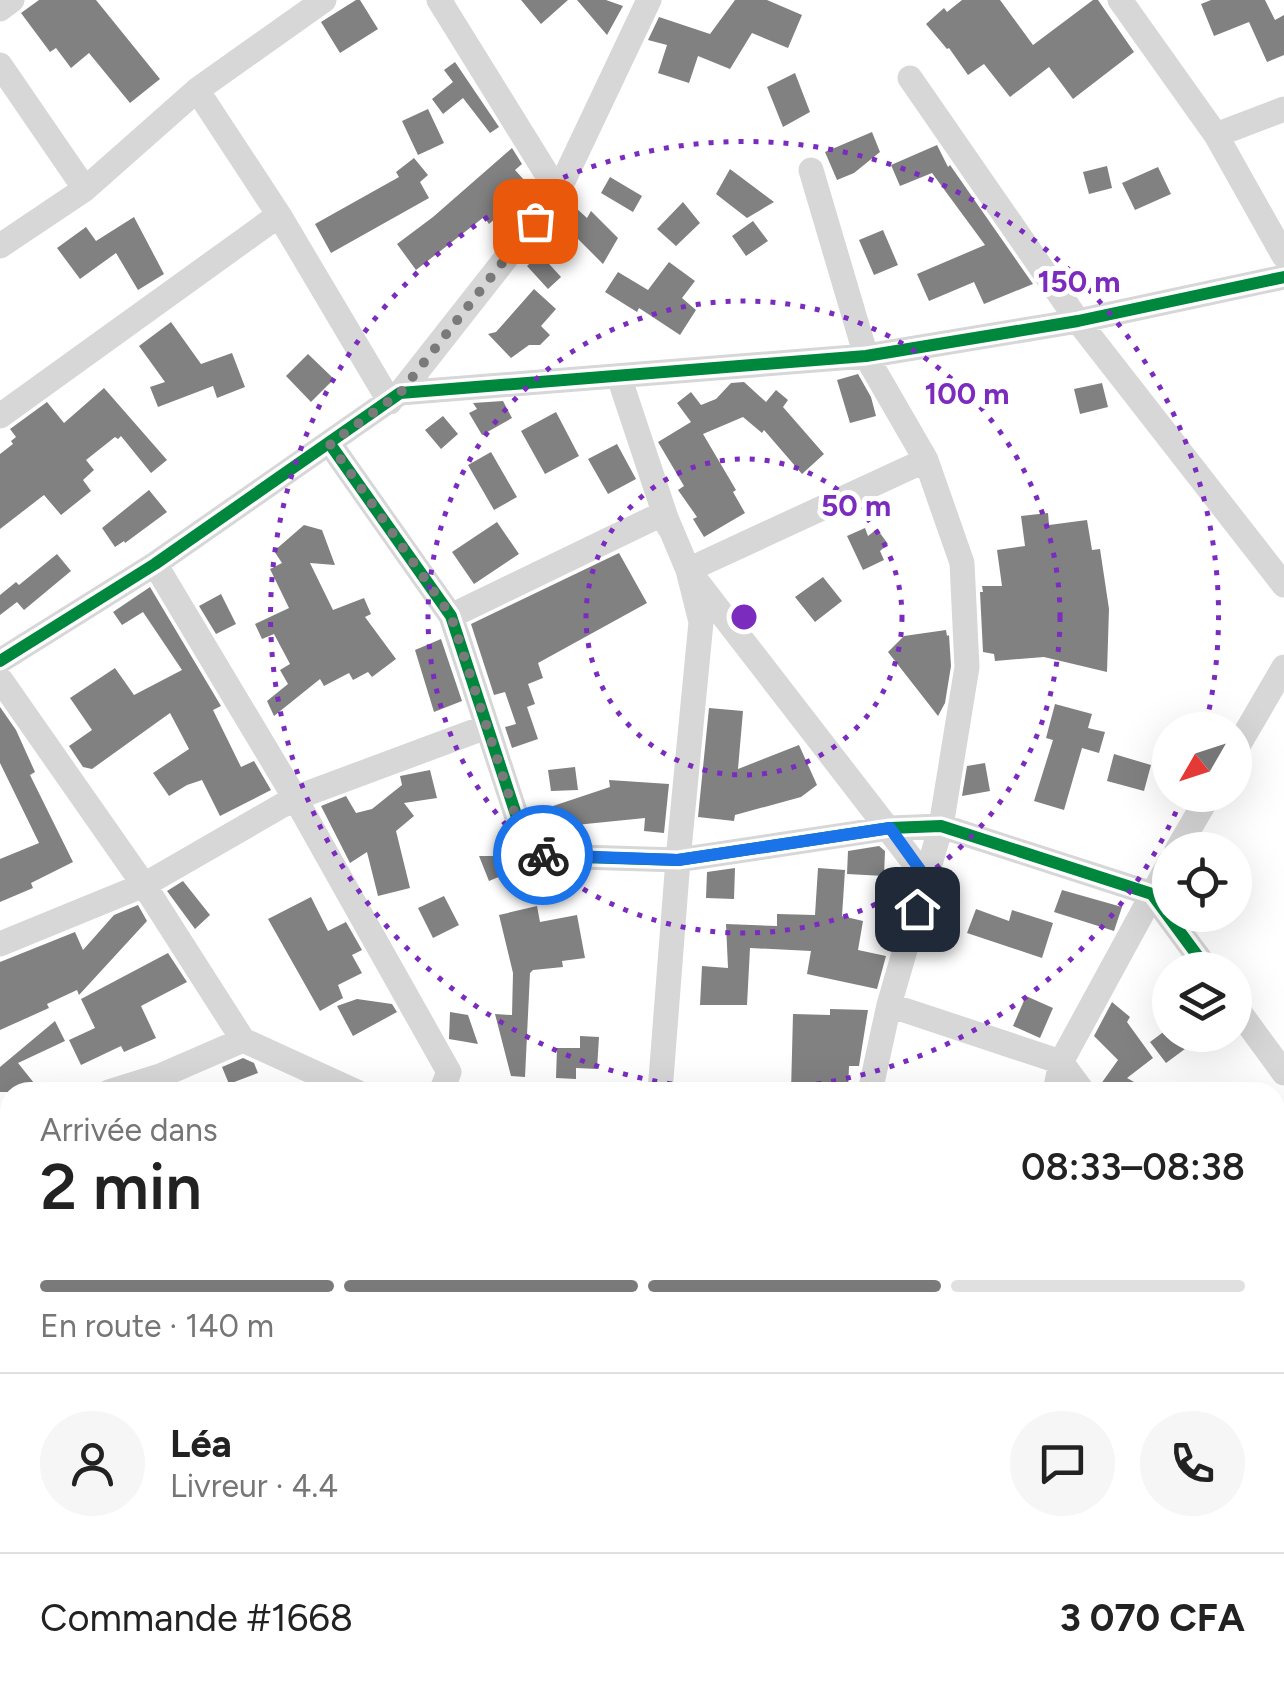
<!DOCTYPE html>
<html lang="fr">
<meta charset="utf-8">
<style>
body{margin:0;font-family:Figtree,sans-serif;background:#f6f6f6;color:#222;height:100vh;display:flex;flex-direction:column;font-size:38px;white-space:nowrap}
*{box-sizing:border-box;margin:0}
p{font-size:32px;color:#767676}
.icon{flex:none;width:55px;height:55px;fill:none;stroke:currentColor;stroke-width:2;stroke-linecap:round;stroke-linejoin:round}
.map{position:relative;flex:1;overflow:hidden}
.details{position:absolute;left:0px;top:1082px;width:1285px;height:622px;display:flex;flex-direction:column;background:#fff;border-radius:30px 30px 0 0;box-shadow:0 10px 40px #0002}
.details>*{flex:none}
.needle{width:65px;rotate:231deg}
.tools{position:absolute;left:1152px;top:712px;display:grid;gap:20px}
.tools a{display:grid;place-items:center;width:100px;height:100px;border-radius:50%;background:#fff;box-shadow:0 10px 40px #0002;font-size:50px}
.pin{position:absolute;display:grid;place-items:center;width:85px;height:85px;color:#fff;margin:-42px;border-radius:20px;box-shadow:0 5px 15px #0006}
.courier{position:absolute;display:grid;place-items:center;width:100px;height:100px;margin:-50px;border:8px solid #1a73e8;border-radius:50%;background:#fff;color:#222;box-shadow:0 2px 12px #0007}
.headline em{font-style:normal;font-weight:600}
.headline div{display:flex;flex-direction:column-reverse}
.headline{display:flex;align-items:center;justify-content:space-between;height:170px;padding:0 40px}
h1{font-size:65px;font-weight:600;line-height:75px}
.bar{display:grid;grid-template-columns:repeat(4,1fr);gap:15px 10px;align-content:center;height:120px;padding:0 40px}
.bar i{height:12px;border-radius:8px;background:#e0e0e0}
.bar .on{background:#7a7a7a}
.bar p{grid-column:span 4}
.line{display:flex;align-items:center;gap:25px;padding:0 40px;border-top:2px solid #e0e0e0}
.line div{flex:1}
.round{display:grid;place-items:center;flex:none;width:105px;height:105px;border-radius:52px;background:#f6f6f6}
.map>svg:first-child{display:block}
.building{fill:#818181}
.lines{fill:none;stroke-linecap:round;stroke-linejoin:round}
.minor{stroke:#d7d7d7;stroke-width:25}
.rail-casing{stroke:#bebebe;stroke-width:10}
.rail{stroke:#fff;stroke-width:6;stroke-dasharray:19;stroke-linecap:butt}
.cycleway-casing{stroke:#fff;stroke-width:19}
.cycleway{stroke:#00873e;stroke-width:12}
.done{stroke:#7a7a7a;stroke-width:10;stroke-dasharray:0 18}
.route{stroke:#1a73e8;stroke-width:12}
.ring{fill:none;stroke:#7b2cbf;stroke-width:5;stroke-dasharray:5 10}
.centre{fill:#7b2cbf;stroke:#fff;stroke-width:5}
.ring-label{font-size:30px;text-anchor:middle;font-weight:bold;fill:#7b2cbf;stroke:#fff;stroke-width:10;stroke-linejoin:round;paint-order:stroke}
</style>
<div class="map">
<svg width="1284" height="1703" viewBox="0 0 1284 1703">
<rect width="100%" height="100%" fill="#fff"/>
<path class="building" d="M 39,0 L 96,0 L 160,79 L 130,103 L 89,53 L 71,68 L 56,48 L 50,52 L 21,13 Z
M 356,0 L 360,0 L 378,29 L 340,53 L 321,22 Z
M 521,0 L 568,0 L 541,24 Z
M 577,0 L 606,0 L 623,6 L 607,35 Z
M 735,0 L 767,0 L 802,15 L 788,48 L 752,33 L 730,69 L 698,56 L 689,83 L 658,73 L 667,45 L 648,40 L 659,17 L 710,34 Z
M 962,0 L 1000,0 L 1033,45 L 1093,0 L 1098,0 L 1134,52 L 1073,99 L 1049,67 L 1010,97 L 984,64 L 968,75 L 949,48 L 947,49 L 926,24 L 944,8 L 947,12 Z
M 1211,0 L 1265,0 L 1275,20 L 1284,15 L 1284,55 L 1267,62 L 1249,22 L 1214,36 L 1201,4 Z
M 455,62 L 499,127 L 490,133 L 463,98 L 443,114 L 432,99 L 453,82 L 444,70 Z
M 795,73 L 810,112 L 783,127 L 767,87 Z
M 428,109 L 444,143 L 418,155 L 402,121 Z
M 872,132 L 880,152 L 854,173 L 837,180 L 825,152 Z
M 937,145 L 948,167 L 950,165 L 1033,284 L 984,304 L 974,282 L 929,301 L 917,274 L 985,245 L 932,173 L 900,186 L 891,165 Z
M 512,148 L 522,164 L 515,170 L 525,181 L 507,196 L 513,203 L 489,224 L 484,217 L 416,270 L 397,244 L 433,217 Z
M 414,158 L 428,175 L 420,182 L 429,198 L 331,253 L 315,224 L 399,177 L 396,172 Z
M 1107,166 L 1112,188 L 1089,194 L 1083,172 Z
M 1158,167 L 1171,194 L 1135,210 L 1122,183 Z
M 730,169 L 774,202 L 747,218 L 716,194 Z
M 610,177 L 642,196 L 633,212 L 601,193 Z
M 683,202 L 700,223 L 676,246 L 657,229 Z
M 576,208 L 587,218 L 591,211 L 618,238 L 603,264 L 562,223 Z
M 134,217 L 164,274 L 138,290 L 116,253 L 80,279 L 57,248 L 86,227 L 96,241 Z
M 753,221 L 768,241 L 746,256 L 732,236 Z
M 883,230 L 898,265 L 874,275 L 859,240 Z
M 540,254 L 561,277 L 548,289 L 527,266 Z
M 669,262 L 695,281 L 682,298 L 696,310 L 680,335 L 639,308 L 637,312 L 605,292 L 618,272 L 648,290 Z
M 534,289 L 556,309 L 541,326 L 550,335 L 540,345 L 529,345 L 511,358 L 488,334 L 496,332 Z
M 171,322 L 201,364 L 232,353 L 245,387 L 217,398 L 213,386 L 158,407 L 150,387 L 165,382 L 139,346 Z
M 308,354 L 334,379 L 311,402 L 286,376 Z
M 858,374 L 871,397 L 876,416 L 850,423 L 837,380 Z
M 744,382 L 766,402 L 776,390 L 788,400 L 783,407 L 824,454 L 802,474 L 764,430 L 762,433 L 743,417 L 703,434 L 736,490 L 733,492 L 745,513 L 704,537 L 693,519 L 697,517 L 678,490 L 684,486 L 658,442 L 691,422 L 677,403 L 691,392 L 701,405 L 716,399 L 731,383 Z
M 1102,383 L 1108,407 L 1080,414 L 1074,389 Z
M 104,388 L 167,460 L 151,473 L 121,436 L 118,439 L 115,437 L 86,460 L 94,470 L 83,480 L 91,491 L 61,515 L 44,495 L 0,529 L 0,454 L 13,444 L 11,441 L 16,437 L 10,429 L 47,402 L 64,423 Z
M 503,401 L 512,418 L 482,435 L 469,413 L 477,409 L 473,403 Z
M 556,412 L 579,456 L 545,474 L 521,431 Z
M 443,416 L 458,434 L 441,449 L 425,430 Z
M 617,444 L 636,479 L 608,494 L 588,459 Z
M 491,452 L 517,497 L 494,510 L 468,465 Z
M 149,490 L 167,512 L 125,543 L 124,541 L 115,547 L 102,528 Z
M 1048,513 L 1049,525 L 1087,520 L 1092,550 L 1100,549 L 1109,609 L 1107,672 L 1044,657 L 995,661 L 994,654 L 983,652 L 980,592 L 983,592 L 982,586 L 1002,586 L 997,550 L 1025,546 L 1021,516 Z
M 497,522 L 519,554 L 474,584 L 452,552 Z
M 304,525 L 322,530 L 335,565 L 310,563 L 333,610 L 364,598 L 371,614 L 365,617 L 396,659 L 372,677 L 368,672 L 353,680 L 349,673 L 324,686 L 320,679 L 274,716 L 267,701 L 288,684 L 280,670 L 290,664 L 274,634 L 262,639 L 255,624 L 289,608 L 270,569 L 282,563 L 274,551 Z
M 865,528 L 868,536 L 877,529 L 888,544 L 880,551 L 884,560 L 863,570 L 847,536 Z
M 619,553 L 647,603 L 538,663 L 543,678 L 528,684 L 535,704 L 527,707 L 538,739 L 512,748 L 505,727 L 516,724 L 505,692 L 494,695 L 471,624 Z
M 57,554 L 71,571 L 24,610 L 17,602 L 0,615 L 0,595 L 16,582 L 19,585 Z
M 823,577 L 842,601 L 815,622 L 795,597 Z
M 150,587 L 221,706 L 213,710 L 241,767 L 254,761 L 271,790 L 220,816 L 202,780 L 187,785 L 169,796 L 153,773 L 189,749 L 170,713 L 92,769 L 83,767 L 69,746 L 92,730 L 70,698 L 115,668 L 134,695 L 182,670 L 143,612 L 122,625 L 113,612 Z
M 221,594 L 236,624 L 216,634 L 199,606 Z
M 946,630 L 947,636 L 949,635 L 951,666 L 945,703 L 938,716 L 888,652 L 904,636 Z
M 441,639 L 462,701 L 434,712 L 415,650 Z
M 1055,704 L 1092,714 L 1088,728 L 1105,732 L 1099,753 L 1082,748 L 1064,810 L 1034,801 L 1053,740 L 1046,738 Z
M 0,707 L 16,730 L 35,772 L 30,775 L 73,862 L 31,883 L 33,888 L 0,902 L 0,859 L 39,843 L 0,763 Z
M 709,708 L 743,711 L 738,769 L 799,745 L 817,785 L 801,797 L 735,815 L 734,821 L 698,817 Z
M 1114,754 L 1151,765 L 1144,791 L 1107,781 Z
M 985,763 L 990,791 L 962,796 L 967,766 Z
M 575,767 L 578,790 L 551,791 L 548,770 Z
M 430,770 L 437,798 L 404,803 L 414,816 L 396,831 L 410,888 L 378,896 L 367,852 L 350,863 L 321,806 L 346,796 L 356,813 L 372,809 L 402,785 L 400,776 Z
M 609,780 L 669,784 L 664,833 L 644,831 L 645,818 L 556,827 L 553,806 L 610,787 Z
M 879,846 L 885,851 L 884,876 L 847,874 L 848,851 Z
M 479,856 L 515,856 L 525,866 L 489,881 Z
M 735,868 L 734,899 L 706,898 L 707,872 Z
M 818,868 L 845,870 L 842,916 L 863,921 L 858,950 L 886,956 L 877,989 L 807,974 L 811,951 L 750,948 L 747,1005 L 700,1005 L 702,966 L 728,968 L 726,924 L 777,926 L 777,914 L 815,915 Z
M 183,881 L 210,915 L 195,929 L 167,891 Z
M 1062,890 L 1122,907 L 1114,931 L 1054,912 Z
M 444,896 L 459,925 L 433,938 L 418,908 Z
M 311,897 L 328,931 L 346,922 L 362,950 L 352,955 L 362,973 L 338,985 L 343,998 L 320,1011 L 268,919 Z
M 138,905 L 147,921 L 79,995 L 77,990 L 47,1004 L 49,1008 L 0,1030 L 0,962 L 75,932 L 83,950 L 114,915 Z
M 537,906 L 540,922 L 577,915 L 585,958 L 562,961 L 563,967 L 533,970 L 530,973 L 525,1077 L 511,1076 L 495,1014 L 512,1015 L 513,973 L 499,915 Z
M 976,909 L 1009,921 L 1012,910 L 1053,923 L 1042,958 L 967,933 Z
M 168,953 L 187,982 L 141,1006 L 156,1038 L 124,1052 L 121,1046 L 81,1065 L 69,1040 L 95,1028 L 81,999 Z
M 1026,996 L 1053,1008 L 1040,1038 L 1013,1026 Z
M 357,999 L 392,1004 L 397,1012 L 353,1036 L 337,1006 Z
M 1112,1002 L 1130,1017 L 1127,1022 L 1153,1058 L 1127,1078 L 1152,1092 L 1118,1092 L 1112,1088 L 1099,1092 L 1098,1088 L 1118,1060 L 1094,1036 Z
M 830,1009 L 868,1010 L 859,1066 L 849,1066 L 848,1092 L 791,1092 L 793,1014 L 830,1015 Z
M 450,1012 L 468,1015 L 478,1044 L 449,1039 Z
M 55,1021 L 65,1041 L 18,1063 L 34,1083 L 23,1092 L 0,1092 L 0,1067 Z
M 1170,1027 L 1170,1035 L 1181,1035 L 1189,1046 L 1166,1063 L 1150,1042 Z
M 580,1036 L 599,1037 L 597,1069 L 576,1068 L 576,1079 L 556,1078 L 557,1048 L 580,1048 Z
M 243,1058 L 254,1063 L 258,1073 L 229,1084 L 222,1067 Z"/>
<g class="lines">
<path class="minor" d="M 439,0 L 558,192
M 1120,0 L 1216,135 L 1284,256
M 0,9 L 12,0
M 0,65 L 85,189
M 910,78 L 1078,321 L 1284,585
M 197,90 L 279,215 L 390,402
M 1216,135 L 1284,109
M 811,170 L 866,356 L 926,460 L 962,563 L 967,667 L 941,826 L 889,1005 L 870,1092
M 0,246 L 85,189 L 197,90 L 324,0
M 619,377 L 669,527
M 400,393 L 558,192 L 649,0
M 0,416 L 279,215
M 330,444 L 451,616 L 525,842 L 533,853 L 547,856 L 678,860 L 890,828 L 941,826 L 1152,894 L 1208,970
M 155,564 L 295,798 L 449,1072 L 441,1092
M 451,616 L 664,513 L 688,570 L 926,878
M 0,661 L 155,564 L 400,393 L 866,356 L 1078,321 L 1284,277
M 0,679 L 144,885 L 243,1040 L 357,1092
M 1235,751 L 1284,667
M 1177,850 L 1209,795
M 0,944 L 144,885 L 295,798 L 486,727
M 889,1005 L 1061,1062 L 1083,1092
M 1235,1006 L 1284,1073
M 109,1092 L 160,1076 L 243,1040
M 660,1092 L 678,860 L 701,622 L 688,570 L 926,460
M 1055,1092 L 1061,1062 L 1170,862
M 1275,1310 L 1284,1303
M 1275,1359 L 1284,1373
M 1275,1498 L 1284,1492
M 395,1695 L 400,1703
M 674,1695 L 680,1703
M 919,1695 L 926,1703
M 509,1703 L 524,1695
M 1019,1703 L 1028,1695"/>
<g class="rail-casing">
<path id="rail" d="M 0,1544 L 10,1557
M 113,1695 L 119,1703"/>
</g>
<use href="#rail" class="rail"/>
<g class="cycleway-casing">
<path id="cycleway" d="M 330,444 L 451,616 L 525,842 L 533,853 L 547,856 L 678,860 L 890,828 L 941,826 L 1152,894 L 1208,970
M 0,661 L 155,564 L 400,393 L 866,356 L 1078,321 L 1284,277"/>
</g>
<use href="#cycleway" class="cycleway"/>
</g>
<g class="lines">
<path class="done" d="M 535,221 L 400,393 L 330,444 L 451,616 L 524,842 L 533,853 L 543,855"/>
<path class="route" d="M 543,855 L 678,860 L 890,828 L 926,878 L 917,909"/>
</g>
<g class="ring">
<circle cx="744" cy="617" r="158"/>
<circle cx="744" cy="617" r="316"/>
<path d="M1182 798A474 474 0 1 1 1205 728"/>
</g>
<circle cx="744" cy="617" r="15" class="centre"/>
<g class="ring-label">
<text x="1079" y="292">150 m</text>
<text x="967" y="404">100 m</text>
<text x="856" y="516">50 m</text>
</g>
</svg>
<div class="tools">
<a><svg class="needle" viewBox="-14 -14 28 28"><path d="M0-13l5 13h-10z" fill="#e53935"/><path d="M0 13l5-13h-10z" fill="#767676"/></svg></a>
<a><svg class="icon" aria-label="locate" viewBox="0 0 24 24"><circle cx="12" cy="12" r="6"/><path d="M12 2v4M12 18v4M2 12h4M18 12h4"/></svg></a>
<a><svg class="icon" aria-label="layers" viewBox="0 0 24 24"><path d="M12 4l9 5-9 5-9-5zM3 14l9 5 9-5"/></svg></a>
</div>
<div class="pin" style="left:535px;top:221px;background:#ea580c"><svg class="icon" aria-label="bag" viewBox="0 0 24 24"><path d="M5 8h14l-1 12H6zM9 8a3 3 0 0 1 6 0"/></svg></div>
<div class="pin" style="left:917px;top:909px;background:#1f2937"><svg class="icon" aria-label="home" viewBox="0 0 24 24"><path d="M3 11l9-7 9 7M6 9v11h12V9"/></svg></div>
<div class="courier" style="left:543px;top:855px"><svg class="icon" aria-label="bike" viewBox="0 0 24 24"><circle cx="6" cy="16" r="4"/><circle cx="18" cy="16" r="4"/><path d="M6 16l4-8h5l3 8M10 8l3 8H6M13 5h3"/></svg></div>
<section class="details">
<div class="headline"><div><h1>2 min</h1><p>Arrivée dans</p></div><em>08:33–08:38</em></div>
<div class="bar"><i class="on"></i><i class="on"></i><i class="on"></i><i></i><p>En route · 140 m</p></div>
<div class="line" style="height:180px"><a class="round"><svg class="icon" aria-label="person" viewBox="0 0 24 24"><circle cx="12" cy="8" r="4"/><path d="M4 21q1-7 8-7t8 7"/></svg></a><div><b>Léa</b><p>Livreur · 4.4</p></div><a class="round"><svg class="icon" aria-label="chat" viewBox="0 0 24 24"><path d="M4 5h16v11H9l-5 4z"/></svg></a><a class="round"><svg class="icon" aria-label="phone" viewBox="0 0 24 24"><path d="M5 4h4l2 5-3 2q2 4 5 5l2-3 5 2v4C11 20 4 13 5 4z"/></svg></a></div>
<div class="line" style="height:130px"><div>Commande #1668</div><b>3 070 CFA</b></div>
</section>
</div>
